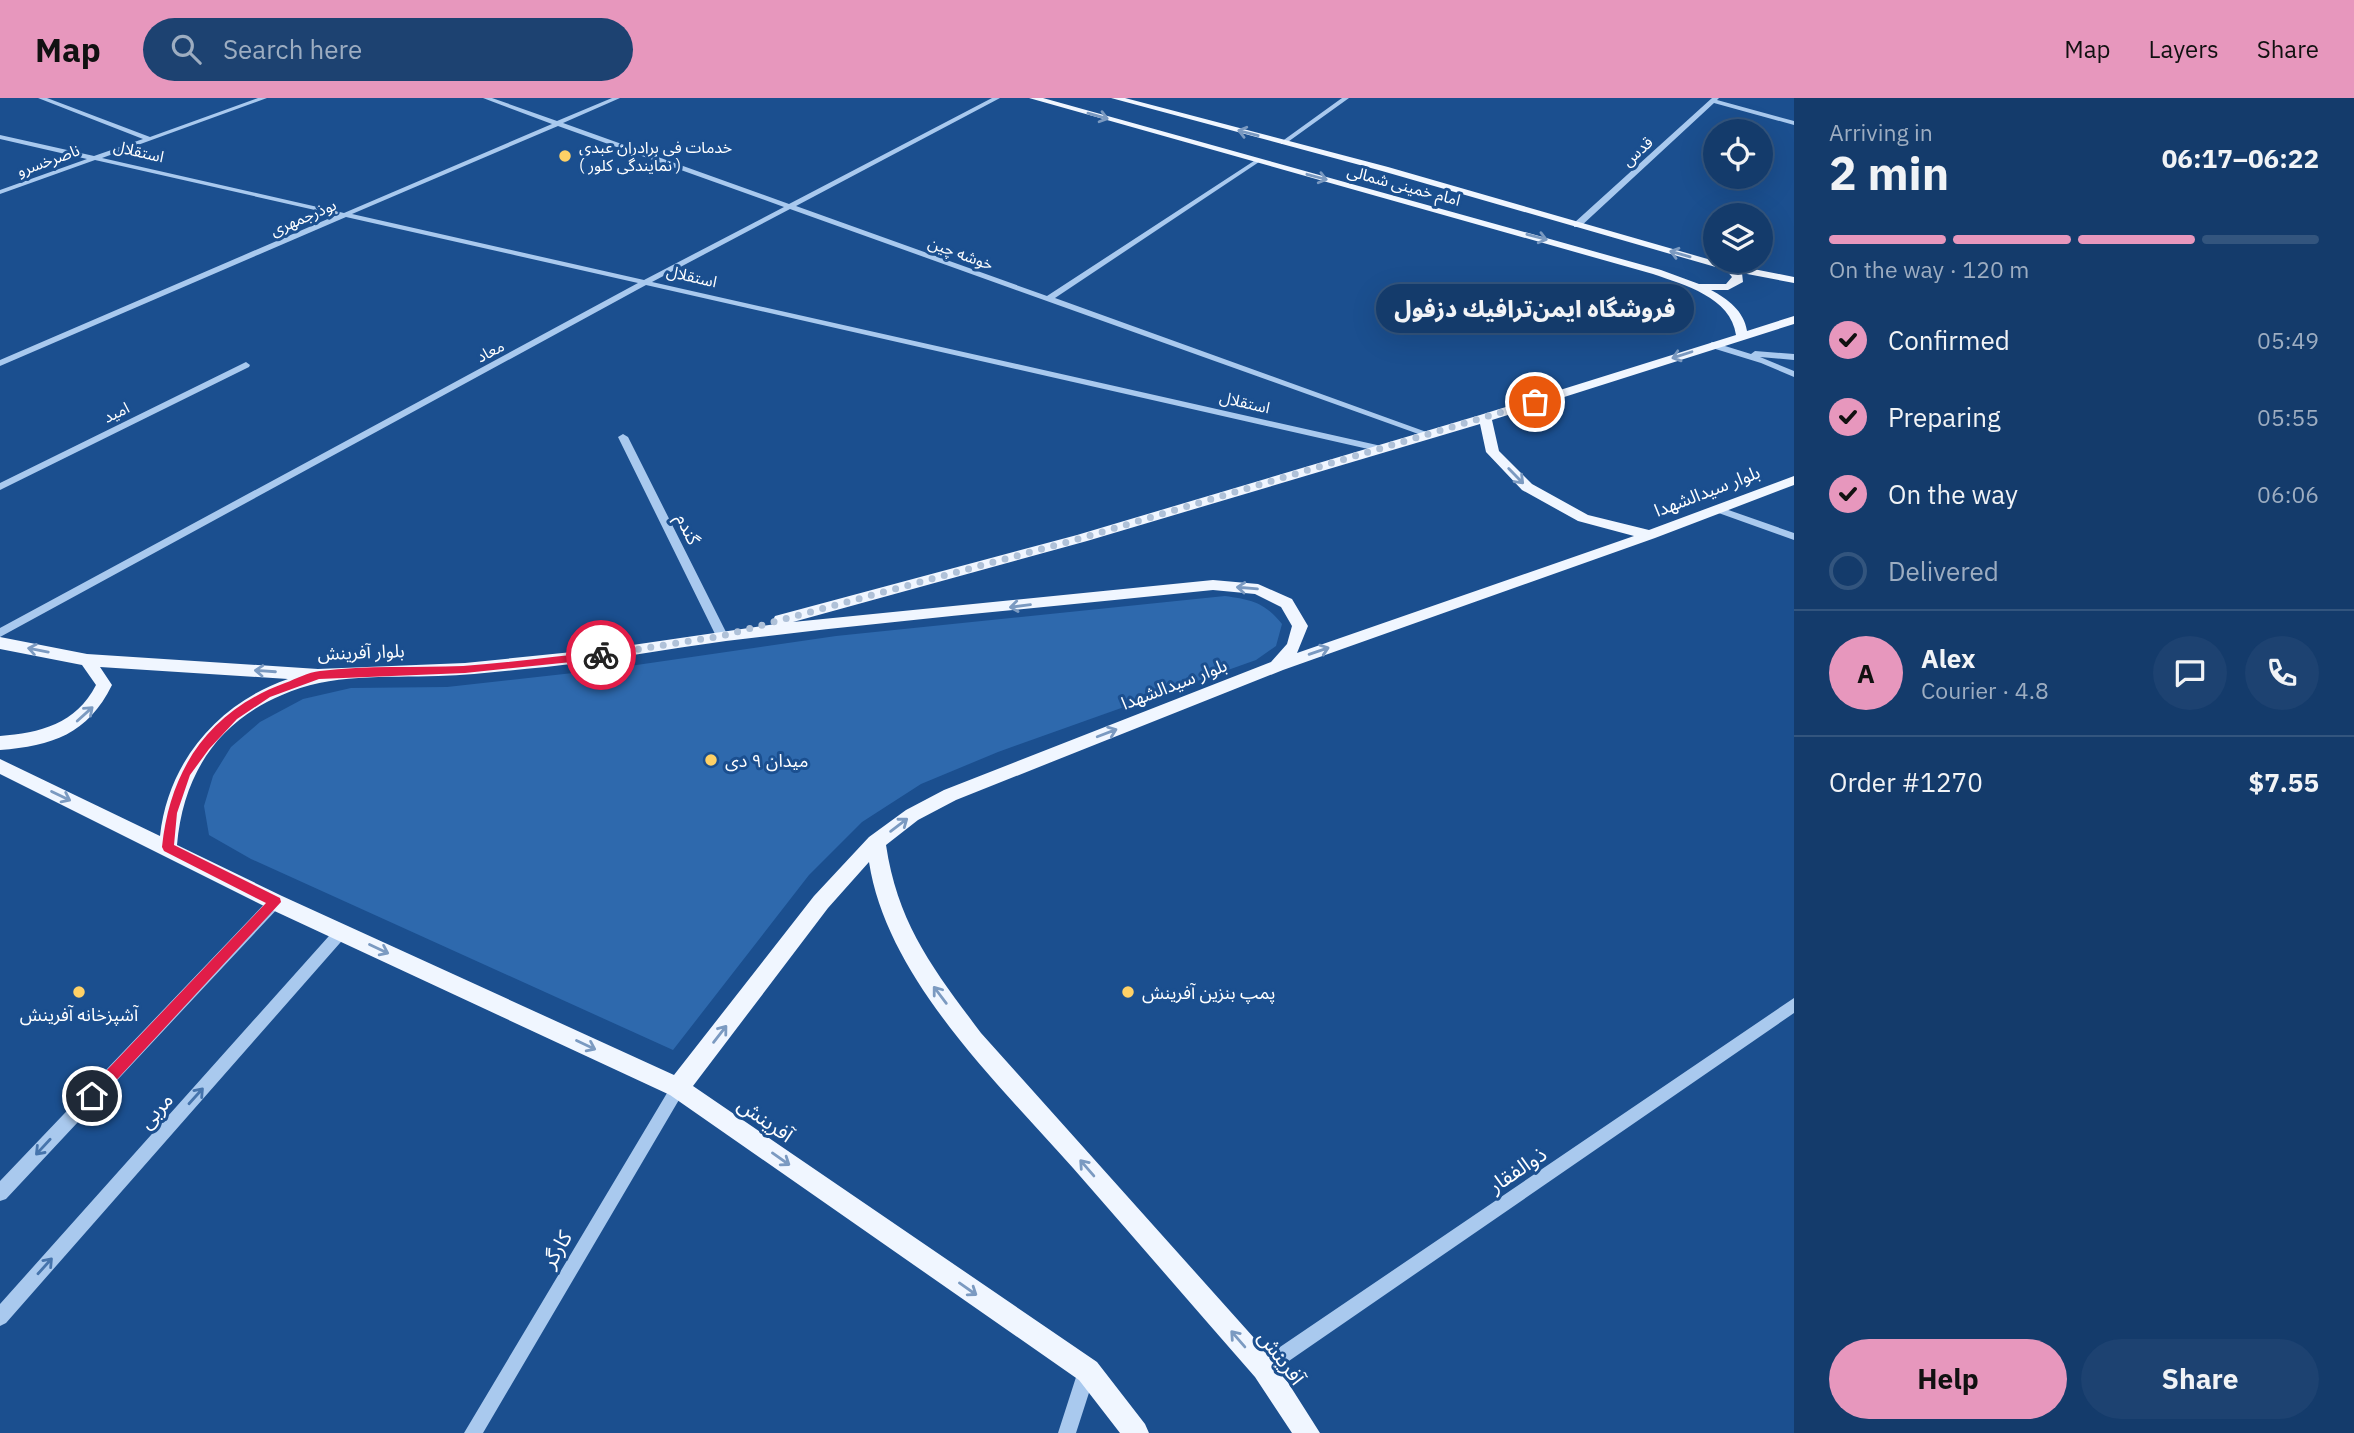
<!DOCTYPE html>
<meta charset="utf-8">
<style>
body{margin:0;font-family:"IBM Plex Sans","Noto Sans Arabic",sans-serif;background:#1d4271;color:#f1f3f6;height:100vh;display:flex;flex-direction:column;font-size:26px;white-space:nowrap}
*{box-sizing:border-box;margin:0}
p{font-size:23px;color:#9dadc1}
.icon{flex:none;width:38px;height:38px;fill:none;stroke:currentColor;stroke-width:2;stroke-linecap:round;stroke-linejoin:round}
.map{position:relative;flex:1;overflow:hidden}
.side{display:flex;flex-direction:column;background:#143b6b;width:560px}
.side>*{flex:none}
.tools{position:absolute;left:1703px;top:21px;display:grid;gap:14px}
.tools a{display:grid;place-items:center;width:70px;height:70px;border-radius:50%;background:#143b6b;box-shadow:0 7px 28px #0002,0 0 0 2px #33557e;font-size:35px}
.pin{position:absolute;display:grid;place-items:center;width:60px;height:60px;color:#fff;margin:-30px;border:4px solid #fff;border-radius:50%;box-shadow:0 2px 7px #0007}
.courier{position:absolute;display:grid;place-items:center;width:70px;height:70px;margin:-35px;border:5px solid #e11d48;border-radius:50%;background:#fff;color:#222;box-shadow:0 2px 9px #0007}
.bubble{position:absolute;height:49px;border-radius:24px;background:#143b6b;box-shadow:0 7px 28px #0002,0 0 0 2px #33557e;font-size:23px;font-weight:800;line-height:49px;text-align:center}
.overview em{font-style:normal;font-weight:800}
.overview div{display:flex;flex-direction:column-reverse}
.overview{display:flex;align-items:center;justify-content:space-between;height:119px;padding:0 35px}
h1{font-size:46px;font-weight:800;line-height:52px}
.bar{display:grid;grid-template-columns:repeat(4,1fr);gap:10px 7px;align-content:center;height:84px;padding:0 35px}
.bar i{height:9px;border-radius:5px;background:#33557e}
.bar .on{background:#e797bd}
.bar p{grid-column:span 4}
.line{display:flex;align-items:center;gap:18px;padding:0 35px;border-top:2px solid #33557e}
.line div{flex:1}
.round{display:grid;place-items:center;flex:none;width:74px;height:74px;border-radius:37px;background:#1d4271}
ol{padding:0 35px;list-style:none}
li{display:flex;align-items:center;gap:21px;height:77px}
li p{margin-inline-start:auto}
li .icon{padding:7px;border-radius:50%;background:#e797bd;color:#111;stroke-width:4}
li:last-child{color:#9dadc1}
li i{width:38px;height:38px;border:4px solid #33557e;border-radius:50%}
.action{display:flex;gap:14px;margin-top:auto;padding:14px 35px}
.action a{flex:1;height:80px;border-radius:42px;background:#e797bd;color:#111;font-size:28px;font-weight:800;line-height:80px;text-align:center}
.action a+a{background:#1d4271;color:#f1f3f6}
header{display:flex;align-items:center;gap:42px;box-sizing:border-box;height:98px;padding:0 35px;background:#e797bd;color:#111}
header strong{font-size:33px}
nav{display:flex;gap:38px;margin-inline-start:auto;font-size:24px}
.search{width:490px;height:63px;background:#1d4271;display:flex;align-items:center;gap:18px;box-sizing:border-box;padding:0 24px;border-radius:38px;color:#9dadc1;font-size:26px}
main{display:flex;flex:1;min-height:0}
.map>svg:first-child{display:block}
.green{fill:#2e69ad}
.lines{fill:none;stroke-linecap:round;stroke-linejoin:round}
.minor{fill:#a9c9ee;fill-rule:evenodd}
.major{fill:#f0f6ff;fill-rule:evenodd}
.oneway{stroke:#7b9ac1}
.oneway2{stroke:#4674ac}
.route{fill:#e11d48}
.done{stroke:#afc1d8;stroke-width:7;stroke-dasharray:0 12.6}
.poi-dot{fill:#ffd166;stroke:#1b4f8f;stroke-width:2.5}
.labels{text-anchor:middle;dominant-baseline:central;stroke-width:6;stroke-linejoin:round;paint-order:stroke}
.far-poi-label{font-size:16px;fill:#fff;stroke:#1b4f8f;text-anchor:start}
.far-street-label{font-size:16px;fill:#fff;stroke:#1b4f8f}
.street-label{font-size:18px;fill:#fff;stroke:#1b4f8f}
.poi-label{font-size:18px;fill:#fff;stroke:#1b4f8f;text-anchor:start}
.near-street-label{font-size:21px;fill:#fff;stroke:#1b4f8f}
</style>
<header>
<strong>Map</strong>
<div class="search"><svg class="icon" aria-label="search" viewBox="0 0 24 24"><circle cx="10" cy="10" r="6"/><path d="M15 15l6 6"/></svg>Search here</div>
<nav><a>Map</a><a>Layers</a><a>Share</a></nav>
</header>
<main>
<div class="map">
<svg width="1794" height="1335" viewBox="0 0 1794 1335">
<rect width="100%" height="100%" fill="#1b4f8f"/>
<path class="green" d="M 1225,498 C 1252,502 1264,504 1282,526 L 1276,548 L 1256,562 L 998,654 L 921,686 L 862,724 L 809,777 L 673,952 L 251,761 L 209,737 L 204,708 L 213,678 L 231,649 L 260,624 L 303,601 L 351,590 L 447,589 L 609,571 L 836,538 Z"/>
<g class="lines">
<path class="minor" d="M 38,0 L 47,0 L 150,39 L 258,0 L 267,0 L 102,60 L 344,115 L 552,26 L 483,0 L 492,0 L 557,23 L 612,0 L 620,0 L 563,25 L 789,106 L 992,0 L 1000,0 L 796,108 L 1047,198 L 1257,61 L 1259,62 L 1259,64 L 1055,200 L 1432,336 L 1430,338 L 1424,338 L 790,111 L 652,184 L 1377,347 L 1382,350 L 1377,353 L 646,187 L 0,539 L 0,530 L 638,185 L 346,119 L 0,268 L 0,262 L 337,117 L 95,62 L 0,96 L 0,92 L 87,61 L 0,41 L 0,37 L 94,58 L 143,41 ZM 558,28 L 784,109 L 644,182 L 352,116 Z
M 1342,0 L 1349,0 L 1285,46 L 1281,46 L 1281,44 Z
M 1712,0 L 1719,0 L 1717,2 L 1794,23 L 1794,27 L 1714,5 L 1580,129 L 1574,129 L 1574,125 Z
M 1712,244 L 1751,256 L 1755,253 L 1794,256 L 1794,262 L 1760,259 L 1794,273 L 1794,279 L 1761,265 L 1709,249 L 1708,247 Z
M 246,264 L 250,267 L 249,269 L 0,392 L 0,385 Z
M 623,336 L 628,339 L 728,538 L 726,541 L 722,542 L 716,538 L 618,339 Z
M 1717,408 L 1794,435 L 1794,442 L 1713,413 L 1713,409 Z
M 275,798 L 280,800 L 282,804 L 280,808 L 6,1101 L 0,1103 L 0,1083 L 270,800 Z
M 342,827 L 347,829 L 349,833 L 347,837 L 6,1225 L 0,1228 L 0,1206 L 337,829 Z
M 1794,900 L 1794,915 L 1270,1276 L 1264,1279 L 1258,1276 L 1255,1270 L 1258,1264 Z
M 678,983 L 683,985 L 686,990 L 683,995 L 483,1335 L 464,1335 L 673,985 Z
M 1087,1264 L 1093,1267 L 1096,1273 L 1076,1335 L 1058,1335 L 1078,1273 L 1081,1267 Z"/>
<path class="major" d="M 1029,0 L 1043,0 L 1661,172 L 1699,186 L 1726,186 L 1732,179 L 1726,172 L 1382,73 L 1111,0 L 1125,0 L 1388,69 L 1718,164 L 1794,179 L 1794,185 L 1742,175 L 1743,184 L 1728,192 L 1711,192 C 1728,201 1744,213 1747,233 L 1794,218 L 1794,226 L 1492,322 L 1499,353 L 1532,386 L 1588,417 L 1649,432 L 1794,378 L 1794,387 L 1655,440 L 1283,572 L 956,702 L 918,722 L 886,747 C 898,827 934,872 981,935 L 1273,1261 L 1320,1335 L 1292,1335 L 1255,1279 C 1194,1209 1134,1140 1073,1070 C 998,985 887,881 869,764 L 828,810 L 693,988 L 1097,1264 L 1145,1326 L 1149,1335 L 1120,1335 L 1079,1282 L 670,997 L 268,810 L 0,676 L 0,661 L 160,738 C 168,664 218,605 288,581 L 100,569 L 112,587 C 88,636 52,648 0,652 L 0,638 C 40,635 76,626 96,587 L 82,567 L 0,551 L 0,539 L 87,556 L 318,571 L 465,565 L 612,550 L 776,526 L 773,522 L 775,518 L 1077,437 L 1480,317 L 1736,237 C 1731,199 1684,187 1653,176 ZM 1480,326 L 1486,354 L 1522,392 L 1578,423 L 1634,438 L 1297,555 L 1308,528 L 1292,501 L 1258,486 L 1213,482 L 793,524 L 1087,443 ZM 1213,492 L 1255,496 L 1281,509 L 1292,528 L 1287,546 L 1271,564 L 944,692 L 906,712 L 869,739 L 814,798 L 674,977 L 282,798 L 177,747 C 183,678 216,625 282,597 C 330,575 386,580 438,578 C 474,577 510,572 546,569 C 607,562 666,551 726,543 C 888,523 1051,509 1213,492 Z"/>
</g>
<defs><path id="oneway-shaft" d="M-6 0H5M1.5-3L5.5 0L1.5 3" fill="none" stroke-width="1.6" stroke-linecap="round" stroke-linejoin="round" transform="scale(1.75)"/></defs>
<g class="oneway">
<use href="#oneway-shaft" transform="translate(1098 18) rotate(16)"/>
<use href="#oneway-shaft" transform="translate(1248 35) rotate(-165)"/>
<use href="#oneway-shaft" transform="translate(1317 79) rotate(15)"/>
<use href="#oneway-shaft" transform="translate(1537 139) rotate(15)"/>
<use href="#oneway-shaft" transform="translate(1680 156) rotate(-164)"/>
<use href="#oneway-shaft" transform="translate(1682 257) rotate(162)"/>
<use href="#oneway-shaft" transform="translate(1516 378) rotate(46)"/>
<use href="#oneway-shaft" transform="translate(1247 490) rotate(-175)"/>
<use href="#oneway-shaft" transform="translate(1020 508) rotate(173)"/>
<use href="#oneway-shaft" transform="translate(38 552) rotate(-169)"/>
<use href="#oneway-shaft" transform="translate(1319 553) rotate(-19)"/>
<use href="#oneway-shaft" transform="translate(265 573) rotate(-176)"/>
<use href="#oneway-shaft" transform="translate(85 616) rotate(-42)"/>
<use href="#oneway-shaft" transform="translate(1107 635) rotate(-21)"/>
<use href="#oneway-shaft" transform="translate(61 698) rotate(26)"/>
<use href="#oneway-shaft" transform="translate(899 727) rotate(-37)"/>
<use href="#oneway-shaft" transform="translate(379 851) rotate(25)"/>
<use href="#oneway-shaft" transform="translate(940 897) rotate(-127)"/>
<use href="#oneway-shaft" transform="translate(720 936) rotate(-52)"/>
<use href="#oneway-shaft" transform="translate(586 947) rotate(25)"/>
<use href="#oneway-shaft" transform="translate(781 1061) rotate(35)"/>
<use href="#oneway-shaft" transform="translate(1087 1070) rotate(-131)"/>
<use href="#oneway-shaft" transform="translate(968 1191) rotate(35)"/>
<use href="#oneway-shaft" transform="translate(1238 1241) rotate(-131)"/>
</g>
<g class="oneway2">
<use href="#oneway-shaft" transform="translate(196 998) rotate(-48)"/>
<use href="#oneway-shaft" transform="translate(43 1049) rotate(133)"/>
<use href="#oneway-shaft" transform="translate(45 1168) rotate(-48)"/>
</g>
<path class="route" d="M 601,554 L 606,557 L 601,561 L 465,575 L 319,581 L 270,599 L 237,621 L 209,651 L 190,677 L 177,715 L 174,747 L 280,800 L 281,804 L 97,1003 L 87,1003 L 87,993 L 266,805 L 164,753 L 162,749 C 170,671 209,613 285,585 C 296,581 308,574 320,573 C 367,567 416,570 463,568 C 509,565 555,558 601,554 Z"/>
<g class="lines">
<path class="done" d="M 601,557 L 722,538 L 1082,440 L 1535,304"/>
</g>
<g class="poi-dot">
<circle cx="565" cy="58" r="7"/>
<circle cx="711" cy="662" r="7"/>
<circle cx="79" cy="894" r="7"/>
<circle cx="1128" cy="894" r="7"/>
</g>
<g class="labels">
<g class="far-poi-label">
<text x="579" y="49">خدمات فی برادران عبدی<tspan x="579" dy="18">( نمایندگی کلور )</tspan></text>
</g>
<g class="far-street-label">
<text transform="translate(139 53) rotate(13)">استقلال</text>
<text transform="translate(1637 53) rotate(-42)">قدس</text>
<text transform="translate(48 62) rotate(-20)">ناصرخسرو</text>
<text transform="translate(1404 87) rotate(15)">امام خمینی شمالی</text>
<text transform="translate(303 119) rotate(-23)">بوذرجمهری</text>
<text transform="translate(961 155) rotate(20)">خوشه چین</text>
<text transform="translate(692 178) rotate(13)">استقلال</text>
<text transform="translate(490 253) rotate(-28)">معاد</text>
<text transform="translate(1245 304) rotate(13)">استقلال</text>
<text transform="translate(116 314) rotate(-26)">امید</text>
</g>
<g class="street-label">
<text transform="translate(1707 393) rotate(-21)">بلوار سیدالشهدا</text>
<text transform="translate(688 431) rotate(64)">گندم</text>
<text transform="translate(361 554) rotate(-2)">بلوار آفرینش</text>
<text transform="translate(1174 586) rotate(-21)">بلوار سیدالشهدا</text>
</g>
<g class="poi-label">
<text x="725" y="662">میدان ۹ دی</text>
<text x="1142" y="894">پمپ بنزین آفرینش</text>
<text x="79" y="916" text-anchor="middle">آشپزخانه آفرینش</text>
</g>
<g class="near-street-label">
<text transform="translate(155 1012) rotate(-48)">مربی</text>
<text transform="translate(766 1021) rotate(35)">آفرینش</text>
<text transform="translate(1517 1071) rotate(-34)">ذوالفقار</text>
<text transform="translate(556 1151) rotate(-59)">کارگر</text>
<text transform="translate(1282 1259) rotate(53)">آفرینش</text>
</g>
</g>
</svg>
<div class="tools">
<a><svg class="icon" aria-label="locate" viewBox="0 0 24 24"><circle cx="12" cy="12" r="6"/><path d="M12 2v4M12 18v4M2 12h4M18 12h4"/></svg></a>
<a><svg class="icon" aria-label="layers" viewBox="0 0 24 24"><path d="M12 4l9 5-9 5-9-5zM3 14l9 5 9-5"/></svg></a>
</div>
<div class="pin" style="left:1535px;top:304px;background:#ea580c"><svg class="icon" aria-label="bag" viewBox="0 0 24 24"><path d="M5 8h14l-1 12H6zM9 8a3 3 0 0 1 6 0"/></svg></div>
<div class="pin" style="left:92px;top:998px;background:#1f2937"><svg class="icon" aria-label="home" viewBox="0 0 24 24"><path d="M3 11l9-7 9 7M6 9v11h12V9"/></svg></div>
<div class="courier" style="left:601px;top:557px"><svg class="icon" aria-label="bike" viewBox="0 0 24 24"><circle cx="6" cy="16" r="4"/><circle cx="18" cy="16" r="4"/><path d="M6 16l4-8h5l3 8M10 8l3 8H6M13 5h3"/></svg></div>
<div class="bubble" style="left:1376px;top:186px;width:318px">فروشگاه ايمن‌ترافيك دزفول</div>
</div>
<section class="side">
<div class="overview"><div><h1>2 min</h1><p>Arriving in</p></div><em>06:17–06:22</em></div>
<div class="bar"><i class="on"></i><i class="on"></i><i class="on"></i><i></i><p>On the way · 120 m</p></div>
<ol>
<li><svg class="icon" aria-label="check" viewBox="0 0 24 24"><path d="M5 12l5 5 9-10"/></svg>Confirmed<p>05:49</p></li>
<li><svg class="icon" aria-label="check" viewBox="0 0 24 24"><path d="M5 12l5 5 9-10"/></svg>Preparing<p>05:55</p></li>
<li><svg class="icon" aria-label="check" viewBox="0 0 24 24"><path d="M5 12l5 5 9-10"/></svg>On the way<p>06:06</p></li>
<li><i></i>Delivered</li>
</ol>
<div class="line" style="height:126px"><b class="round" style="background:#e797bd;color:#111">A</b><div><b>Alex</b><p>Courier · 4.8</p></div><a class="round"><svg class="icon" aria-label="chat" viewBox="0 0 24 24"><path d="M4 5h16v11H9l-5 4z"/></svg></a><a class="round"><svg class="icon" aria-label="phone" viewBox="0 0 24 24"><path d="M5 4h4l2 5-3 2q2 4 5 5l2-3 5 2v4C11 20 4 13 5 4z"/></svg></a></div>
<div class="line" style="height:91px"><div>Order #1270</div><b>$7.55</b></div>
<div class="action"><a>Help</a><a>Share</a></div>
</section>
</main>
